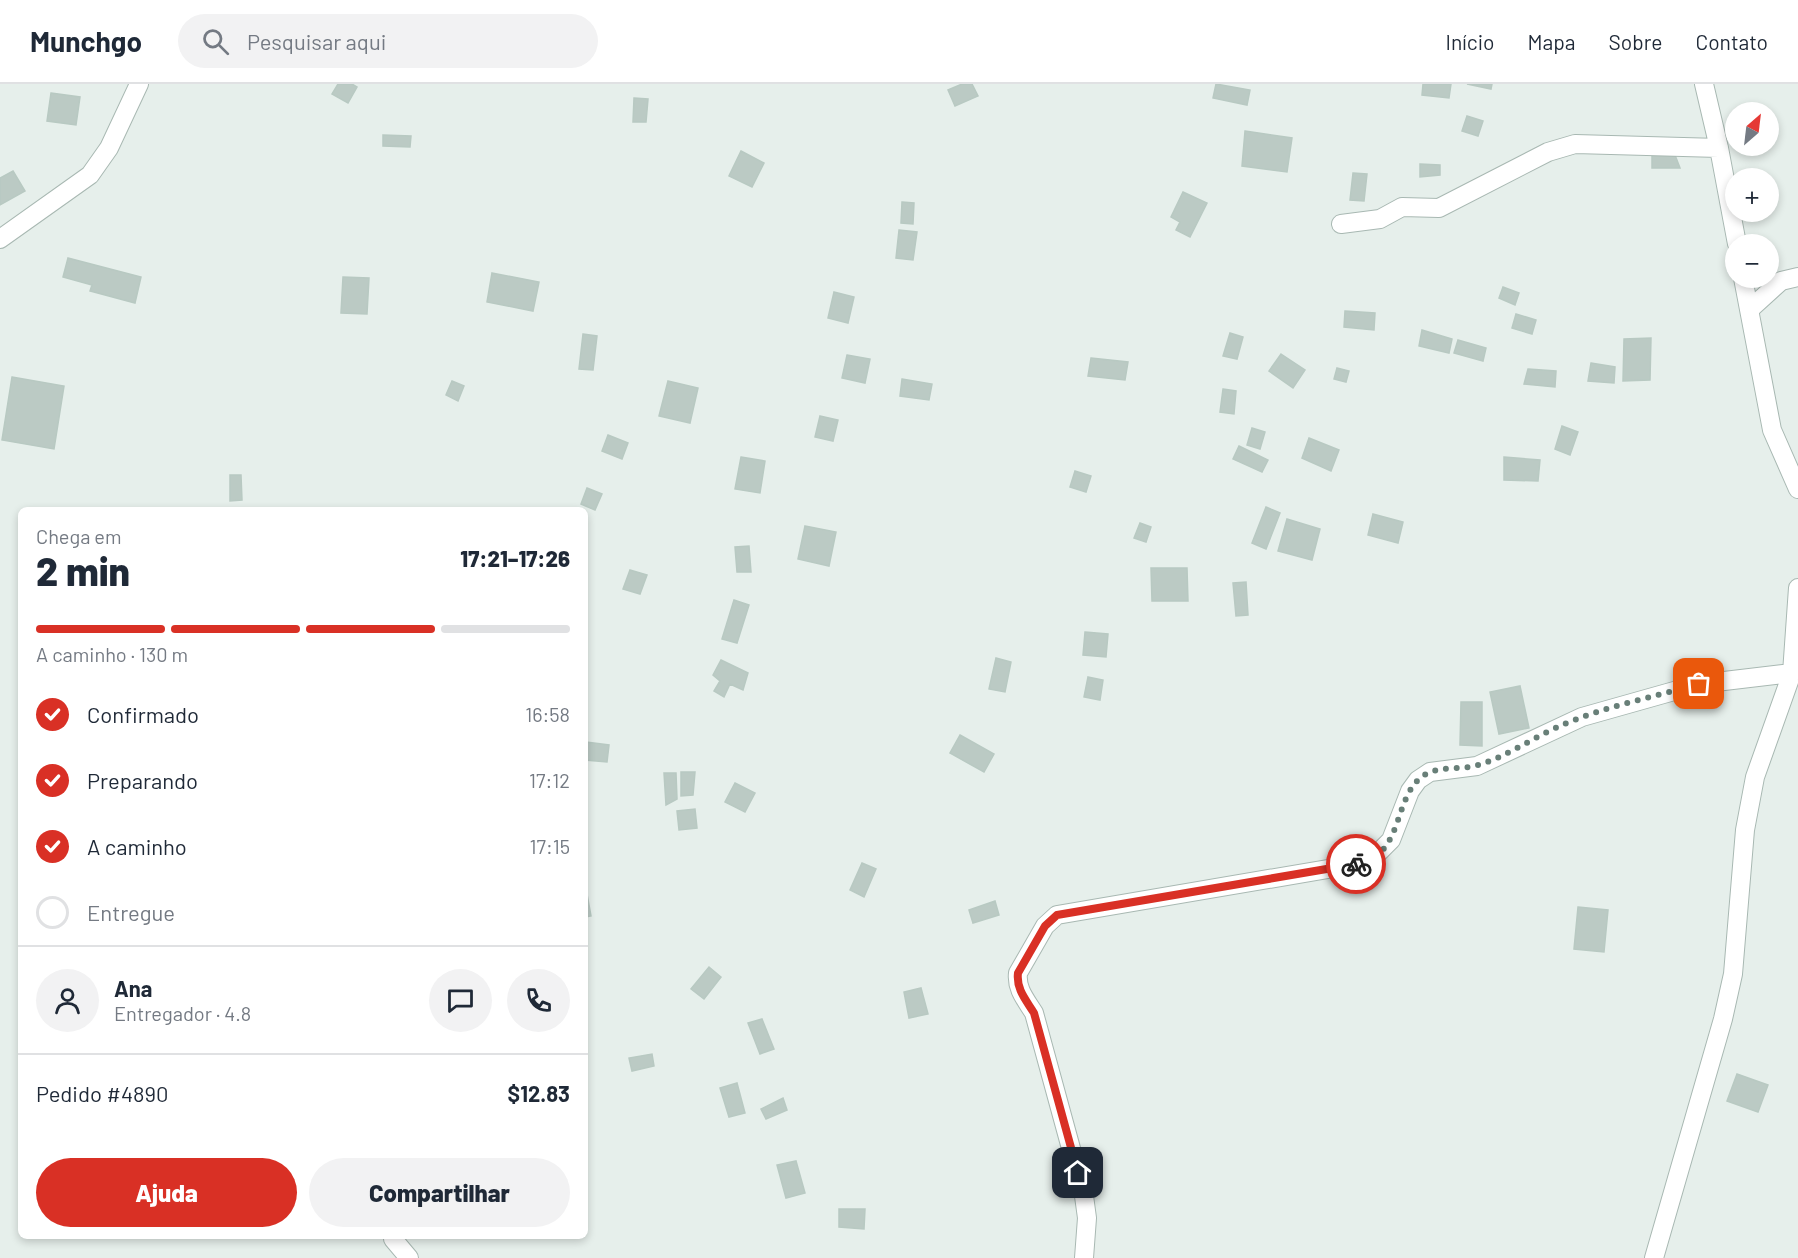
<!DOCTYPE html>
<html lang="pt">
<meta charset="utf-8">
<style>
body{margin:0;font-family:Barlow,sans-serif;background:#f2f2f3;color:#1f2937;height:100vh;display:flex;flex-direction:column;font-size:22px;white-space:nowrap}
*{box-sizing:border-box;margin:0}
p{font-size:20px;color:#747a83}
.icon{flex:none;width:33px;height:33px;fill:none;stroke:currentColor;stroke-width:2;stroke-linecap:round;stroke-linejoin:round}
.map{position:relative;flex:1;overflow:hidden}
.drawer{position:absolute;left:18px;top:423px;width:570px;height:732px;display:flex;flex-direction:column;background:#fff;border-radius:9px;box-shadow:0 3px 9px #0003}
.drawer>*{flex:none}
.needle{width:39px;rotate:28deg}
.tools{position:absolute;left:1725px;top:18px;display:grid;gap:12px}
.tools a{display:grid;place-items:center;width:54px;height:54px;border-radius:50%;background:#fff;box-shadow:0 3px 9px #0003;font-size:30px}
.pin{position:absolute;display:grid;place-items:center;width:51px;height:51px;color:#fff;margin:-26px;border-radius:12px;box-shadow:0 3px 9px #0006}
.courier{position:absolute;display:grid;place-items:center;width:60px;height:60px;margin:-30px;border:4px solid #d93025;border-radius:50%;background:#fff;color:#222;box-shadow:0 2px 8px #0007}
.head em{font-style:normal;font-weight:800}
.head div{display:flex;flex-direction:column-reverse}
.head{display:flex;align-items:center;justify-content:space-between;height:102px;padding:0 18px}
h1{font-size:39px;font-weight:800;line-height:45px}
.bar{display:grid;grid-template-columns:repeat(4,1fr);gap:9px 6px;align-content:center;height:72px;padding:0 18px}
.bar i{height:8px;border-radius:4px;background:#e0e1e3}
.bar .on{background:#d93025}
.bar p{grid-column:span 4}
.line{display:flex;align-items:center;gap:15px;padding:0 18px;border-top:2px solid #e0e1e3}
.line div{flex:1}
.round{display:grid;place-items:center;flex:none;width:63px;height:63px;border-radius:32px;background:#f2f2f3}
ol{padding:0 18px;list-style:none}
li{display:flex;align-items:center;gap:18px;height:66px}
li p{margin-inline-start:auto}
li .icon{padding:6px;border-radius:50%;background:#d93025;color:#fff;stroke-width:4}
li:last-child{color:#747a83}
li i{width:33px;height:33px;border:3px solid #e0e1e3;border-radius:50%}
.button{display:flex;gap:12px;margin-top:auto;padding:12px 18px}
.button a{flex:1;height:69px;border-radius:36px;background:#d93025;color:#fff;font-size:24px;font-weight:800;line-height:69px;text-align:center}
.button a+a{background:#f2f2f3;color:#1f2937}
header{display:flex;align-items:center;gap:36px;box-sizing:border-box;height:84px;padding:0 30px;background:#fff;border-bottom:2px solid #e0e1e3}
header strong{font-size:28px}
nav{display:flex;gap:33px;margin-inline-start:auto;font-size:21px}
.search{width:420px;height:54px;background:#f2f2f3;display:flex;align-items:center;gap:15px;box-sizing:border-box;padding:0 21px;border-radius:33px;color:#747a83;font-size:22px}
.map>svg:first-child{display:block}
.building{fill:#bbcac4;stroke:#b8c9c2;stroke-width:1.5}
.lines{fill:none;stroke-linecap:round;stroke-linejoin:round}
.minor-casing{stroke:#a8b8b2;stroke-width:20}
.minor{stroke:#fff;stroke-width:18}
.done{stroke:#687f78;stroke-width:6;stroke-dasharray:0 10.8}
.route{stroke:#d93025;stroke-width:8}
</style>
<header>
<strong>Munchgo</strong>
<div class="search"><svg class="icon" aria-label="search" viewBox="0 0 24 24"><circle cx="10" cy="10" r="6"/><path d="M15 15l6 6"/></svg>Pesquisar aqui</div>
<nav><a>Início</a><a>Mapa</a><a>Sobre</a><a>Contato</a></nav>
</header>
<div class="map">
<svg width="1798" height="1174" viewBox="0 0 1798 1174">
<rect width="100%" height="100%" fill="#e6efeb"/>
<path class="building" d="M 338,0 L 352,0 L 357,3 L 348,19 L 332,10 Z
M 962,0 L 972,0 L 978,12 L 955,22 L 948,6 Z
M 1216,0 L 1250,6 L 1247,21 L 1213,14 Z
M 1423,0 L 1451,0 L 1449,14 L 1422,11 Z
M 1467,0 L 1492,0 L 1491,5 Z
M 51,9 L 80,13 L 76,41 L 47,37 Z
M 634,14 L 648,15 L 646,38 L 633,38 Z
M 1467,32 L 1483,37 L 1478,52 L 1462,47 Z
M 1245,47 L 1292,54 L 1287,88 L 1242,82 Z
M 383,51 L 411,52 L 410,63 L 383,62 Z
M 741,67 L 764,79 L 752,103 L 729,92 Z
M 1652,71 L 1675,71 L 1680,84 L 1652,84 Z
M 1420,80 L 1440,81 L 1440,91 L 1420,93 Z
M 13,87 L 25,107 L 0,121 L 0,94 Z
M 1353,89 L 1367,90 L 1364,117 L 1350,116 Z
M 1183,108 L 1207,119 L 1190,153 L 1176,146 L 1180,138 L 1171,133 Z
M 902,118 L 914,119 L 913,140 L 901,139 Z
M 899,146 L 917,148 L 913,176 L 896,174 Z
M 68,174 L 141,193 L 135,219 L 90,207 L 92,201 L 63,193 Z
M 492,189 L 539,198 L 533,227 L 487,218 Z
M 343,193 L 369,194 L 367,230 L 341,229 Z
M 1503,203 L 1519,209 L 1515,221 L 1499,214 Z
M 834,208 L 854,213 L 848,239 L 828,234 Z
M 1345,227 L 1375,229 L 1374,246 L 1344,243 Z
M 1516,230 L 1536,236 L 1532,250 L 1512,244 Z
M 1422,246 L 1452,255 L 1449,269 L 1419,262 Z
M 1230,249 L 1243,253 L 1237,275 L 1223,272 Z
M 583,250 L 597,252 L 593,286 L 579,285 Z
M 1651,254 L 1650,296 L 1623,297 L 1624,255 Z
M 1458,256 L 1486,264 L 1483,277 L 1454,269 Z
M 1281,270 L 1305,286 L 1293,304 L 1269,287 Z
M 847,271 L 870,275 L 865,299 L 842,294 Z
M 1091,274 L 1128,278 L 1125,296 L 1088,292 Z
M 1591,279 L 1615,283 L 1614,299 L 1588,297 Z
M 1337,284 L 1349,287 L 1346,298 L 1334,295 Z
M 1528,285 L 1556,287 L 1555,303 L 1524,300 Z
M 12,293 L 64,302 L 54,365 L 2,356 Z
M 902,295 L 932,300 L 929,316 L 900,312 Z
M 452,297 L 464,302 L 458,317 L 446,311 Z
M 668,297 L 698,304 L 690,339 L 659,332 Z
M 1223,305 L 1236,307 L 1234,330 L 1220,328 Z
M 820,332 L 838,336 L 833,357 L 815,353 Z
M 1562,342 L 1578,348 L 1570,371 L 1555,365 Z
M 1252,344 L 1265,348 L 1260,365 L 1247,361 Z
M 608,351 L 628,359 L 622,375 L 602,367 Z
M 1309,354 L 1339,366 L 1331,387 L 1302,374 Z
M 1239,362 L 1268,376 L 1262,388 L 1233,375 Z
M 741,373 L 765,377 L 760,409 L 735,405 Z
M 1504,373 L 1540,376 L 1538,397 L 1504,396 Z
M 1075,387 L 1091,392 L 1086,408 L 1070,403 Z
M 230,391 L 241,391 L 242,416 L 230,417 Z
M 587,404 L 602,410 L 595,426 L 581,420 Z
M 1266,423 L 1280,429 L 1266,465 L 1252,459 Z
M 1373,430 L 1403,438 L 1398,459 L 1368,451 Z
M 1287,435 L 1320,445 L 1312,476 L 1278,467 Z
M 1140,439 L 1151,443 L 1146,458 L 1134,454 Z
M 805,442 L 836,448 L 829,482 L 798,475 Z
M 749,462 L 751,488 L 737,488 L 735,463 Z
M 1151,484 L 1187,484 L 1188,517 L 1152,517 Z
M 630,486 L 647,491 L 640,510 L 623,505 Z
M 1246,498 L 1248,531 L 1236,532 L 1233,499 Z
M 734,516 L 749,521 L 737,559 L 722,555 Z
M 1085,548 L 1108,550 L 1106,573 L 1083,571 Z
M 996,574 L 1011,578 L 1005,608 L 989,605 Z
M 721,576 L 748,589 L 743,606 L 730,600 L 724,613 L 714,607 L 720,597 L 713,591 Z
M 1088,593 L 1103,596 L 1100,616 L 1084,613 Z
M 1520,602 L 1529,644 L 1499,650 L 1490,608 Z
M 1461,618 L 1482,618 L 1482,662 L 1460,661 Z
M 960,651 L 994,670 L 984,688 L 950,669 Z
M 586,658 L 609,661 L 607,678 L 585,676 Z
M 681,688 L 695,688 L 693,711 L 681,712 Z
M 664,689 L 676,689 L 677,715 L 666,721 Z
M 735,699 L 755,709 L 745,728 L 725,718 Z
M 695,725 L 697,744 L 679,746 L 677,727 Z
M 862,779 L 876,785 L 864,813 L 850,806 Z
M 585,810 L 587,810 L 591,832 L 585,833 Z
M 995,817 L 999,831 L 973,839 L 969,826 Z
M 1578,823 L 1608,826 L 1604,868 L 1574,865 Z
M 709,883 L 721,893 L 704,915 L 691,905 Z
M 921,904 L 928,930 L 909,934 L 904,908 Z
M 762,935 L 774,965 L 760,970 L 748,939 Z
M 652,970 L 654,982 L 632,987 L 629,974 Z
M 1737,990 L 1768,1001 L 1758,1028 L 1727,1017 Z
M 737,999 L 745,1029 L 729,1033 L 720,1004 Z
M 783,1014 L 787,1026 L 766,1035 L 761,1025 Z
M 796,1077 L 805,1109 L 786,1114 L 777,1081 Z
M 839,1125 L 865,1125 L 864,1145 L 839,1143 Z"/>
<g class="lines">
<g class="minor-casing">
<path id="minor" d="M 1704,0 L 1719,64 L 1737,160
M 1341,140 L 1380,135 L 1402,123 L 1439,124 L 1548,68 L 1575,60 L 1719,64
M 0,155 L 90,91 L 109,64 L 139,0
M 1743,194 L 1772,346 L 1798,405
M 1749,226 L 1781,197 L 1798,193
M 393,1155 L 409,1174
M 1084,1174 L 1087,1134 L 1084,1112 L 1034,929 C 1026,916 1016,905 1018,889 L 1045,842 L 1057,831 L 1369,778 L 1391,756 L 1410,707 L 1418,696 L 1430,688 L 1477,682 L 1582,633 L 1699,600 L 1792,589 L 1798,585
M 1654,1174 L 1723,935 L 1733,890 L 1745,746 L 1755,693 L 1792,589 L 1798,504"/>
</g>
<use href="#minor" class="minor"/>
</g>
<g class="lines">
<path class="done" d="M 1356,780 C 1407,772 1391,707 1428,689 C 1443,682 1462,686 1478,681 C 1506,673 1532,654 1560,642 C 1602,623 1654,613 1699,600"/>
<path class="route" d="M 1078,1089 L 1034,929 C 1026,916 1016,905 1018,889 L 1045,842 L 1057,831 L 1356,780"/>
</g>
</svg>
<div class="tools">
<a><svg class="needle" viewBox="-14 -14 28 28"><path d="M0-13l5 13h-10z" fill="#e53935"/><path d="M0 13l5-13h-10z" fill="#747a83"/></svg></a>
<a>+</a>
<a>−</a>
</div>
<div class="pin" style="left:1699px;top:600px;background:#ea580c"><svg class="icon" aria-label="bag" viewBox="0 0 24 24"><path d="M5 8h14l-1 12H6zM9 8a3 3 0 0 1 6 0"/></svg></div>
<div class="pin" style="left:1078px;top:1089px;background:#1f2937"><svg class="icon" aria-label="home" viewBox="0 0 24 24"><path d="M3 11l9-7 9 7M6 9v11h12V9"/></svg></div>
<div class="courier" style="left:1356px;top:780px"><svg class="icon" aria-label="bike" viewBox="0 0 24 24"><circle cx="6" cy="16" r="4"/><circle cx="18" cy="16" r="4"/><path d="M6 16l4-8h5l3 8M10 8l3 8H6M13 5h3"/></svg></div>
<section class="drawer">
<div class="head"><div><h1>2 min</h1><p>Chega em</p></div><em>17:21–17:26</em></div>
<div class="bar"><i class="on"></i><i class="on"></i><i class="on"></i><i></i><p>A caminho · 130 m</p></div>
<ol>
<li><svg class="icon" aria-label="check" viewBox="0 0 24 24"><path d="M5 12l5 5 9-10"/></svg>Confirmado<p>16:58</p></li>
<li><svg class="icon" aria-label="check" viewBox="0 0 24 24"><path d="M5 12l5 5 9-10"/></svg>Preparando<p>17:12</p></li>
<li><svg class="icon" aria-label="check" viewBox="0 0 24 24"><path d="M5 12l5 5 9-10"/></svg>A caminho<p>17:15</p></li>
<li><i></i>Entregue</li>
</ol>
<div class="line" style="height:108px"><a class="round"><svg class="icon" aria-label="person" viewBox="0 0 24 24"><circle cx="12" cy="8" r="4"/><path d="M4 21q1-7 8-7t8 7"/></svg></a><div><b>Ana</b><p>Entregador · 4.8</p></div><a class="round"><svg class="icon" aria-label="chat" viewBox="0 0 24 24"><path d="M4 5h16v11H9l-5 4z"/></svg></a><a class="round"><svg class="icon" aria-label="phone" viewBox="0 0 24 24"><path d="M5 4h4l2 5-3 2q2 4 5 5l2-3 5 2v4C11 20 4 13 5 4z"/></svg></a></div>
<div class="line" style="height:78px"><div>Pedido #4890</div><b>$12.83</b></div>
<div class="button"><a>Ajuda</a><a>Compartilhar</a></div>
</section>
</div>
